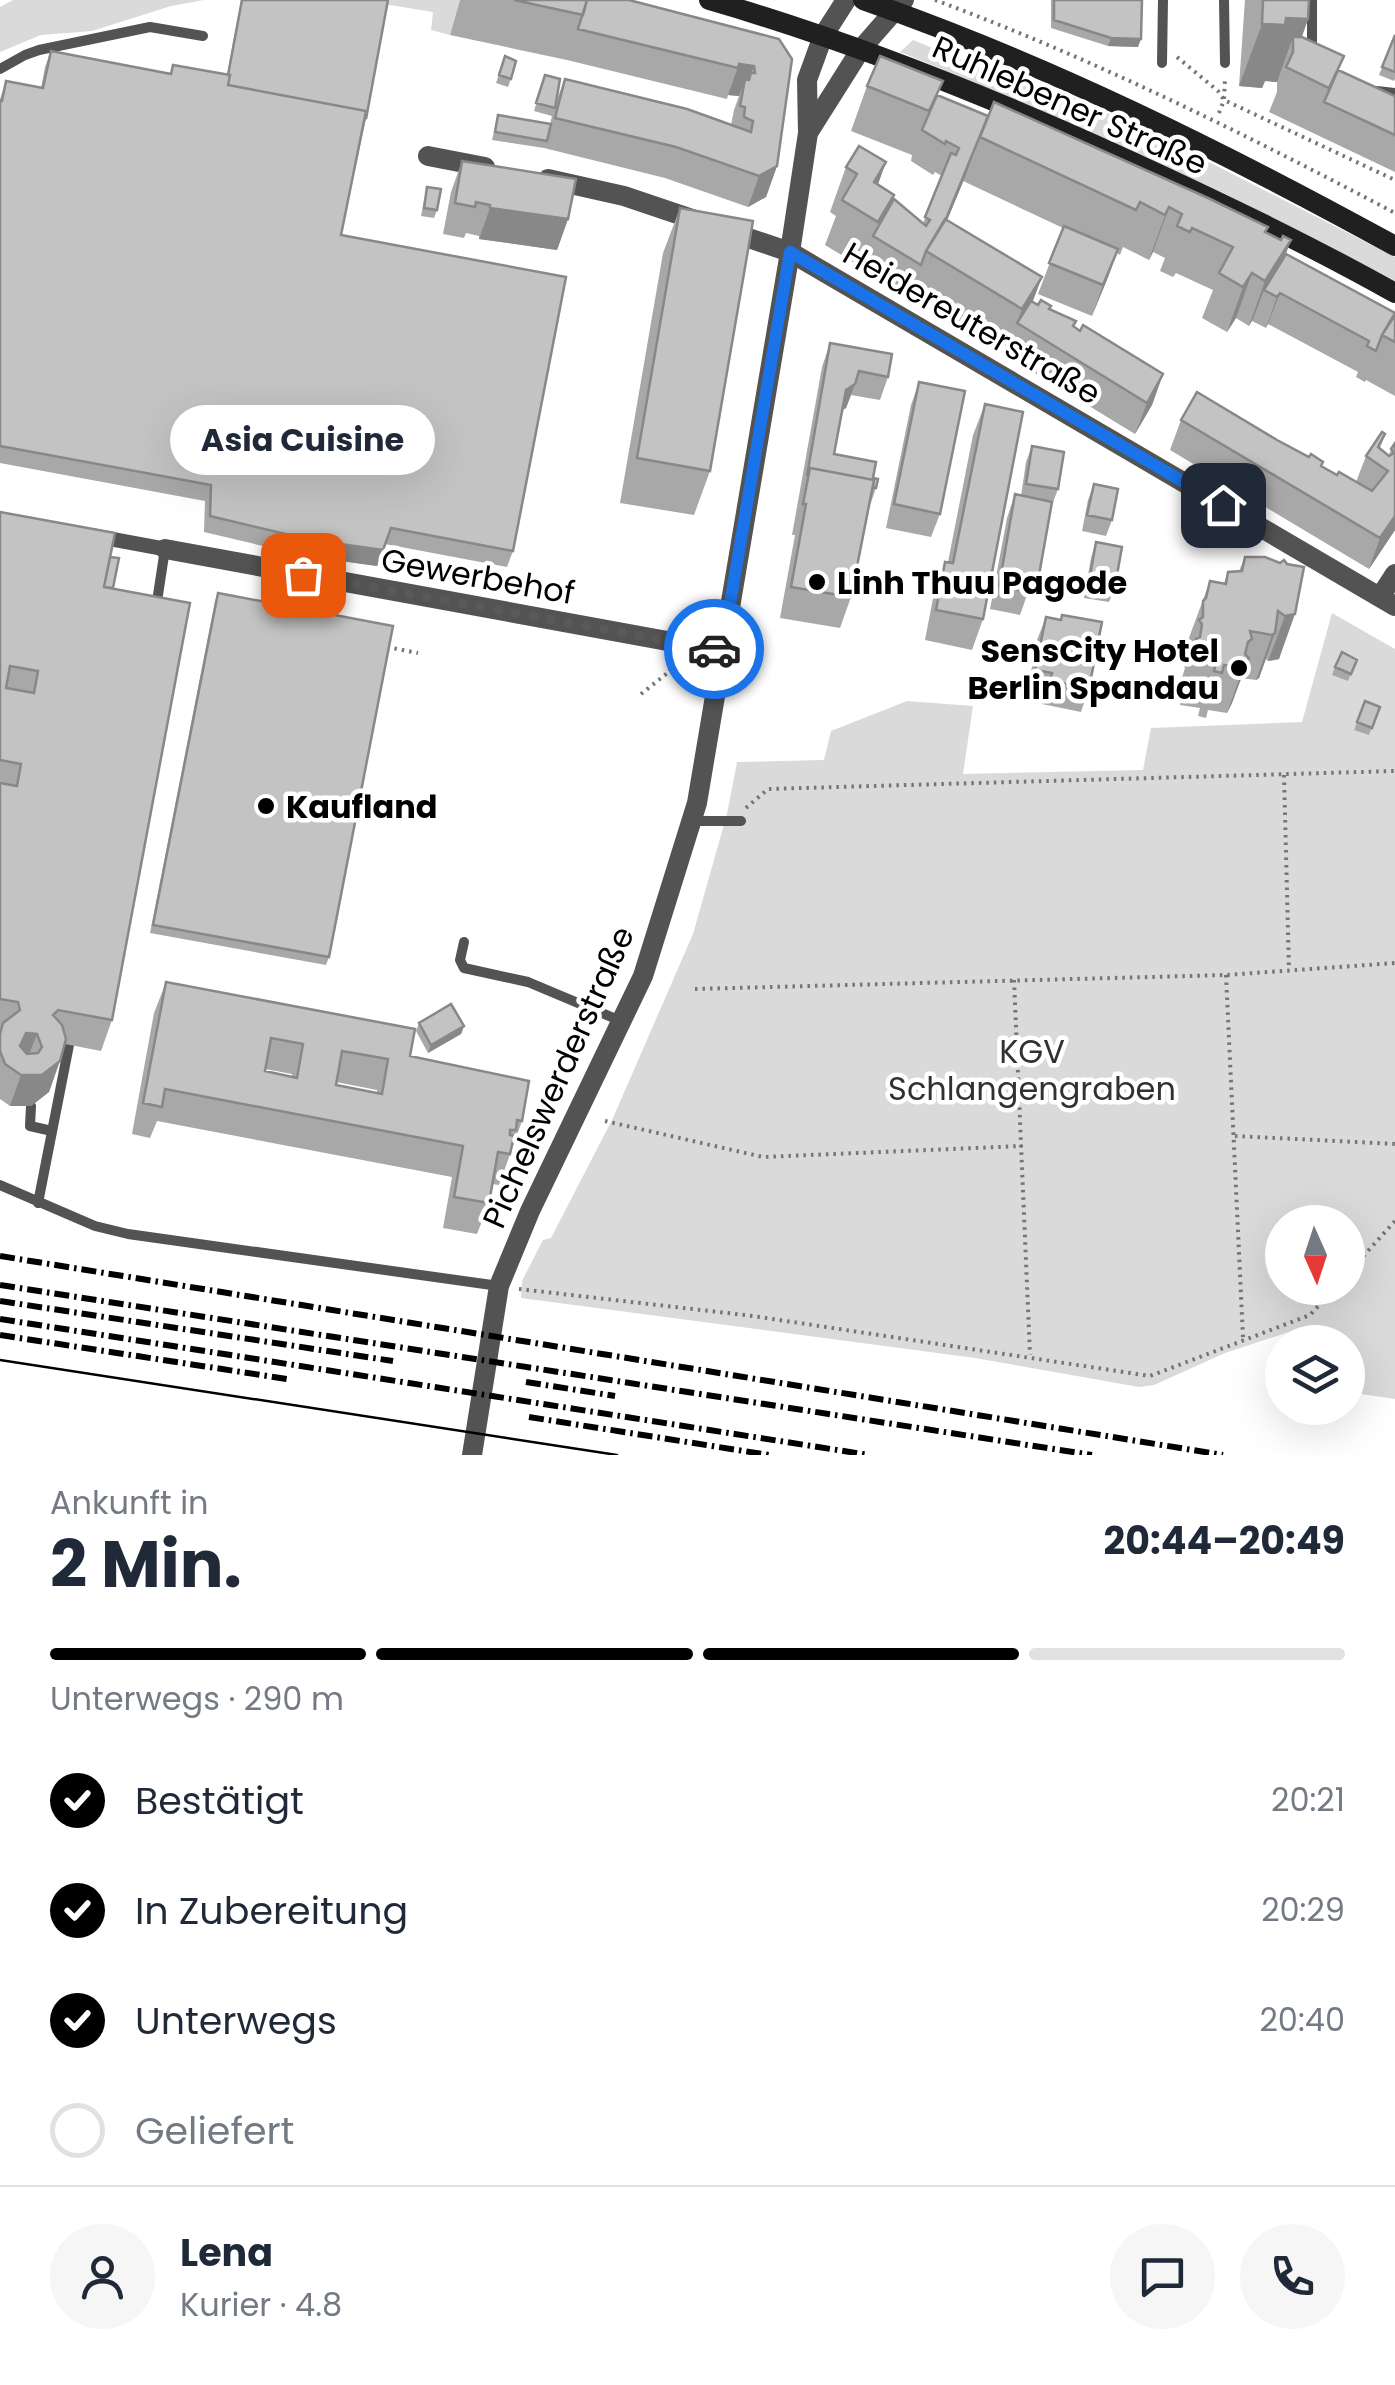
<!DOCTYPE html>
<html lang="de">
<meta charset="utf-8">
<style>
body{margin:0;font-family:Poppins,sans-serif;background:#f6f6f7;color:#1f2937;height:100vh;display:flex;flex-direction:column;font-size:38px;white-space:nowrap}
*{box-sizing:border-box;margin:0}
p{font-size:32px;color:#747a83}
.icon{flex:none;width:55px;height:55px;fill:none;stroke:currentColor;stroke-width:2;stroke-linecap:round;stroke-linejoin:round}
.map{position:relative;height:1455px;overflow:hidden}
.drawer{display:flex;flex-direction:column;background:#fff;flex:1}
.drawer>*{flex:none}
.needle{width:65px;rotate:177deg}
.buttons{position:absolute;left:1265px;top:1205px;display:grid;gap:20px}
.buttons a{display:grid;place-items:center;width:100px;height:100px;border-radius:50%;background:#fff;box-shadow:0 10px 40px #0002;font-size:50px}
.pin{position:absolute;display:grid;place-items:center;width:85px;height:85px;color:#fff;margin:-42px;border-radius:20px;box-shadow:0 5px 15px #0006}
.courier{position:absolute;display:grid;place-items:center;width:100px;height:100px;margin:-50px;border:8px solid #1a73e8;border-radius:50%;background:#fff;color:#222;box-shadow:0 2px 12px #0007}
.bubble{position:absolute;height:70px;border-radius:35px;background:#fff;box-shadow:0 10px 40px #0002;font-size:32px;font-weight:700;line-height:70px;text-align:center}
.head em{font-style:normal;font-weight:700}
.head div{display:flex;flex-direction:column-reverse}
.head{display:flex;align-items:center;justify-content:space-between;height:170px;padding:0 50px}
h1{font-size:65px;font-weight:700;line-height:75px}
.bar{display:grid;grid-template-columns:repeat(4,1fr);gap:15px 10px;align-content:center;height:120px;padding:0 50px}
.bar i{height:12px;border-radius:8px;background:#e0e1e3}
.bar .current{background:#000}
.bar p{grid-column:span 4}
.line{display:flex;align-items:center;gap:25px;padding:0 50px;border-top:2px solid #e0e1e3}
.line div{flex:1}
.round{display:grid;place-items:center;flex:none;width:105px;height:105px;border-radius:52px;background:#f6f6f7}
ol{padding:0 50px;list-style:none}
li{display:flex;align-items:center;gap:30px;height:110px}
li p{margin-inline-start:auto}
li .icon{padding:10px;border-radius:50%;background:#000;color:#fff;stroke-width:4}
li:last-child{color:#747a83}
li i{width:55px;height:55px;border:5px solid #e0e1e3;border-radius:50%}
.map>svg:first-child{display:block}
.green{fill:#dadada;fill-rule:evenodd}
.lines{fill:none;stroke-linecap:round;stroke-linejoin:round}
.path{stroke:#757575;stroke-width:4;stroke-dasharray:2.5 5;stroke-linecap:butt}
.service{stroke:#535353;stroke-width:10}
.pedestrian{stroke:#535353;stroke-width:15}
.minor{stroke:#535353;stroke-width:20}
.tertiary{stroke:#535353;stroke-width:20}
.secondary{stroke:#202020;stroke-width:20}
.tram{stroke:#000;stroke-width:2.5}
.rail{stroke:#000;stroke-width:6;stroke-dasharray:15 5 2.5 5;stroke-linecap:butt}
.wall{fill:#a8a8a8;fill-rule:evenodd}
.shaded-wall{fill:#888}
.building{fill:#c3c3c3;stroke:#888;stroke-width:2.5;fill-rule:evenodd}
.done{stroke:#595959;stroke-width:10;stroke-dasharray:0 18}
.route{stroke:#1a73e8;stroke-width:12}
.poi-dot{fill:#000;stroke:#fff;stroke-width:4}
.labels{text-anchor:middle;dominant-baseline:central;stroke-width:9;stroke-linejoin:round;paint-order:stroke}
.street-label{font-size:32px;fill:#000;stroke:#fff}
.poi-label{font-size:32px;font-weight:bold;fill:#000;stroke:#fff;text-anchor:start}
.park-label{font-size:32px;fill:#313131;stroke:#fff}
</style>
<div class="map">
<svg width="1395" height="1455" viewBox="0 0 1395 1455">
<rect width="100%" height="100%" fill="#fff"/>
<path class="green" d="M 13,0 L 204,0 L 171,6 L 92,31 L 41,35 L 0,52 L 0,7 Z
M 359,0 L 460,0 L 450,35 L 431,30 L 433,12 Z
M 913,40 L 1030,88 L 1070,96 L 1170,142 L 1395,257 L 1395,282 L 983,86 L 900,52 Z
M 1332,613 L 1395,649 L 1395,1399 L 1354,1393 L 1348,1387 L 1348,1342 L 1304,1342 L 1292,1331 L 1225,1353 L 1154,1385 L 1139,1387 L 975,1358 L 521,1298 L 522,1281 L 543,1240 L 551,1238 L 613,1118 L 693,934 L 727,814 L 737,762 L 824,760 L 831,731 L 907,701 L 973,706 L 963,774 L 1143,770 L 1151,728 L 1302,722 ZM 1282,1222 L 1348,1222 L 1348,1288 L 1282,1288 Z"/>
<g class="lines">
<path class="path" d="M 935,0 C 1094,59 1245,134 1395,213
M 1177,57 L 1218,91 L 1224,100 L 1395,180
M 1219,113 L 1224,100 L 1225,79
M 387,647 L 418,653
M 641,694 L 670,671 L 670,665
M 1284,775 L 1289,970
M 746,808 L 768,789 L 1395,771
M 1226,975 L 1243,1338
M 1014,980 L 1030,1355
M 695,989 L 1226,975 L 1395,963
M 605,1121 L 763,1157 L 1022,1146
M 1235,1136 L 1395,1144
M 1348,1273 L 1395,1221
M 519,1289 L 753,1316 L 1150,1376 L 1310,1315 L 1335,1288"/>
<path class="service" d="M 1224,0 L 1225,63
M 1312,0 L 1312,54
M 1162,63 L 1163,0
M 0,69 L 25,55 L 39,50 L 150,27 L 203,36
M 1377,91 L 1395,93
M 156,608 L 165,549
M 692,821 L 741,821
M 464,942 L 460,960 L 464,968 L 528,982 L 621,1021
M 31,1106 L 30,1126 L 52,1131
M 0,1185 L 95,1226 L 128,1234 L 499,1286
M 38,1203 L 69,1045"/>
<path class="pedestrian" d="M 95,536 L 165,549"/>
<path class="minor" d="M 428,156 L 485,167
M 548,179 L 624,196 L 790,252 L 1395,606
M 165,549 L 722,651
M 1380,597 L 1395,574"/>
<path class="tertiary" d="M 808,133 L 861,49 L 904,0
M 472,1455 L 499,1286 L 530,1211 L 643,976 L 697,803 L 790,252 L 808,133 L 807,80 L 823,36 L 846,0"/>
<path class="secondary" d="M 709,0 C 851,41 988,96 1122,157 C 1214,199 1306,243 1395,293
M 863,0 C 1047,64 1224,152 1395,246"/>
<path class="tram" d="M 0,1360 L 617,1455"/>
<path class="rail" d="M 0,1256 L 1223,1455
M 0,1285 L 1092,1455
M 0,1301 L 393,1361
M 0,1319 L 869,1455
M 0,1335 L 287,1379
M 526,1382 L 615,1396
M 529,1417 L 769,1455"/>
</g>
<path class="wall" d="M 241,0 L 388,0 L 366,119 L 341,235 L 513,551 L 507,567 L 385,544 L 377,566 L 305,556 L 204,532 L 205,501 L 0,463 L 0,99 L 6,81 L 41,88 L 45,67 L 51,51 L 170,73 L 227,75 Z
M 460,0 L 629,0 L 779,39 L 777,166 L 766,197 L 748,207 L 665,178 L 544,148 L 492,140 L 498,115 L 550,124 L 552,116 L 534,111 L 545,75 L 555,104 L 565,79 L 731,125 L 734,110 L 739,96 L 728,95 L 727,99 L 567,60 L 450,35 Z
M 1051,0 L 1142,0 L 1138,47 L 1108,46 L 1051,28 Z
M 1245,0 L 1309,0 L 1308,19 L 1302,37 L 1344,56 L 1338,70 L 1395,96 L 1395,172 L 1269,112 L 1277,92 L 1277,82 L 1265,81 L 1262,88 L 1239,86 Z
M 1395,35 L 1395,79 L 1394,81 L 1379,75 Z
M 505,56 L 511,79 L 508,87 L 496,83 Z
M 943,81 L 937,95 L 1266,232 L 1286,254 L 1395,313 L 1395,396 L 1366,380 L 1365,382 L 1356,377 L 1358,372 L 1268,324 L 1266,328 L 1252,321 L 1253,319 L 1249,326 L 1236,318 L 1227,332 L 1202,318 L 1213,290 L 1176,273 L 1173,277 L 1160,271 L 1165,258 L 1153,252 L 1149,260 L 1123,247 L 1120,255 L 1117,253 L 1092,316 L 1038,294 L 1063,228 L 963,181 L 965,177 L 947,220 L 1033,302 L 1076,321 L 1074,327 L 1163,374 L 1152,405 L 1135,434 L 825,245 L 836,216 L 830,212 L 846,167 L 878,185 L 891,205 L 923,223 L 942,176 L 935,172 L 933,175 L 911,161 L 912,155 L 851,131 L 867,86 Z
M 462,161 L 568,219 L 557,250 L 479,239 L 479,236 L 466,233 L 464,238 L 443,234 L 451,192 Z
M 427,187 L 437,210 L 434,218 L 421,216 Z
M 680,208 L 710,471 L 694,515 L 620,503 L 663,253 Z
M 830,343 L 888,377 L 880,400 L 851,395 L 846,408 L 842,410 L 834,454 L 873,478 L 876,488 L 868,511 L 851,597 L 840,628 L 780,618 L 795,535 L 792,535 L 822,367 Z
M 919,382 L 940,514 L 931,537 L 886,528 L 911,405 Z
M 985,404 L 983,619 L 972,650 L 925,640 L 934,593 L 945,562 L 948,562 L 973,435 Z
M 1181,420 L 1277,440 L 1309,457 L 1323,462 L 1322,466 L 1337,475 L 1356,482 L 1366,456 L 1385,434 L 1380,448 L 1388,456 L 1395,443 L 1395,530 L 1369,569 L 1170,450 Z
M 1032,446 L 1058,489 L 1052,505 L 1051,504 L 1039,575 L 1031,598 L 1026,598 L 1020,615 L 990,609 L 1007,518 L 1015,494 L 1021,496 L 1026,462 Z
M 1094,484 L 1112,520 L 1106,536 L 1082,531 L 1088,500 Z
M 0,512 L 110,557 L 113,588 L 112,1020 L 101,1051 L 65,1044 L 49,1092 L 31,1106 L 10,1106 L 0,1099 Z
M 1096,542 L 1115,586 L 1109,602 L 1084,598 L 1091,558 Z
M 1245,557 L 1304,567 L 1279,659 L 1268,661 L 1266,659 L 1259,678 L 1256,680 L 1241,678 L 1232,703 L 1227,713 L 1208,710 L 1206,718 L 1198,716 L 1200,708 L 1180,705 L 1183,688 L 1180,684 L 1185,668 L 1183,665 L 1187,655 L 1186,646 L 1210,581 L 1224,583 L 1228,572 L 1239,571 Z
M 218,593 L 329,957 L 326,965 L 150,933 L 215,601 Z
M 1046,617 L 1089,688 L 1081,712 L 1042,704 L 1043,697 L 1027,693 L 1037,640 Z
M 1357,660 L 1348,681 L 1332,675 L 1335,667 Z
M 1365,701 L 1380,707 L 1369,735 L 1354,730 Z
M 166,982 L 410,1056 L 522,1121 L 499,1185 L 492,1184 L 489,1203 L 477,1234 L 443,1228 L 452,1177 L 157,1121 L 150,1138 L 132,1134 L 154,1013 ZM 265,1069 L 292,1074 L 292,1077 L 265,1071 ZM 336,1082 L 377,1090 L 377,1093 L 336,1085 Z
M 419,1023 L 464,1026 L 461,1034 L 428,1053 L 416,1031 Z"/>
<path class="shaded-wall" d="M 1286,18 L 1308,19 L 1290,69 L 1293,52 L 1293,37 L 1277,82 L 1265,81 L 1262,88 L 1239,86 L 1262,24 Z
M 1111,38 L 1141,39 L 1138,47 L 1108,46 Z
M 739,64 L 754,66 L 742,96 L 745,79 L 739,96 L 728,95 Z
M 976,146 L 965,177 L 929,264 L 932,255 Z
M 886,162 L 870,207 L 874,182 Z
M 777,166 L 766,197 L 748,207 L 759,176 Z
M 1169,207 L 1153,252 L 1149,260 L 1165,215 Z
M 490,208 L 568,219 L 557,250 L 479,239 Z
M 1291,240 L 1275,284 L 1264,290 L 1253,319 L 1249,326 L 1265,281 Z
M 1118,249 L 1107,280 L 1092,316 L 1103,285 Z
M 1252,273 L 1236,318 L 1227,332 L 1243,287 Z
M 1042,277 L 1025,322 L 1017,323 L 1022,309 Z
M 1280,293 L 1268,324 L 1266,328 L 1277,297 Z
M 1163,374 L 1152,405 L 1135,434 L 1147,403 Z
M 855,384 L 846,408 L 837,413 L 846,390 Z
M 1395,516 L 1395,530 L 1369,569 L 1380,538 Z
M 391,528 L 377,566 L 305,556 L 311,540 Z
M 1032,574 L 1039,575 L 1031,598 L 1026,598 Z
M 1295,614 L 1279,659 L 1268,661 L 1285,616 Z
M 1275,633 L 1259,678 L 1256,680 L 1272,635 Z
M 1249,658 L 1232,703 L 1227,713 L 1243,668 Z
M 464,1026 L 461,1034 L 428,1053 L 431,1045 Z
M 26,1033 L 37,1034 L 25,1065 L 20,1046 Z
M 60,1061 L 49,1092 L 31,1106 L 10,1106 L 21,1075 Z"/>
<path class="building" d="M 242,0 L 388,0 L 366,119 L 366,111 L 228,85 L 230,75 L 228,75 Z
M 514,0 L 587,0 L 583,15 Z
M 587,0 L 629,0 L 779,39 L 792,59 L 777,166 L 759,176 L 676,147 L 555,118 L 565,79 L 687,109 L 751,132 L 753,121 L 744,117 L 745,107 L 740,106 L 745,79 L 749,80 L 751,73 L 755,73 L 754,66 L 739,64 L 738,68 L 578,29 Z
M 1054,0 L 1142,0 L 1141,39 L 1111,38 L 1054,20 Z
M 1263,0 L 1309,0 L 1308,19 L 1286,18 L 1285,25 L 1262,24 Z
M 1395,35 L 1395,72 L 1382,67 Z
M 1293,37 L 1302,37 L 1344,56 L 1329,88 L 1286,67 L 1293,52 Z
M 51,51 L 171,74 L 173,65 L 230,75 L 228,85 L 366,111 L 341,235 L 566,277 L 513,551 L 391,528 L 383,550 L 311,540 L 210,516 L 211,485 L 0,446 L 0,101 L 2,101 L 6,81 L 43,88 Z
M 505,56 L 516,61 L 511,79 L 499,75 Z
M 880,56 L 943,81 L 929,111 L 867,86 Z
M 1338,70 L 1395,96 L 1395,135 L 1324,102 Z
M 545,75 L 560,79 L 555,108 L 536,103 Z
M 937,95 L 988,116 L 946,219 L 926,251 L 921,265 L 873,236 L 894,199 L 926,226 L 930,220 L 925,217 L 951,153 L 956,155 L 959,148 L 946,141 L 945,144 L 922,130 Z
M 994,102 L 1208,198 L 1268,227 L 1265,232 L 1281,240 L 1283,236 L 1291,240 L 1265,281 L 1252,273 L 1243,287 L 1219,273 L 1233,247 L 1192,228 L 1190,232 L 1177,226 L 1182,214 L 1169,207 L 1165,215 L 1140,202 L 1136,210 L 980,137 Z
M 498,115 L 551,124 L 547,141 L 495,132 Z
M 859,146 L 886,162 L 874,182 L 894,195 L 878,222 L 842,200 L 857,174 L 846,167 Z
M 462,161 L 576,179 L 568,219 L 490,208 L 490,205 L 476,202 L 475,207 L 455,203 Z
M 427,187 L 441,189 L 437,210 L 424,208 Z
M 680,208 L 753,221 L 710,471 L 637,458 Z
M 945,219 L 1042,277 L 1022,309 L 926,251 Z
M 1064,226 L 1118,249 L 1103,285 L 1049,263 Z
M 1286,254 L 1395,313 L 1382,335 L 1376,351 L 1367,346 L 1369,341 L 1280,293 L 1277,297 L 1264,290 Z
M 1041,300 L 1051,306 L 1049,309 L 1076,321 L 1073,326 L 1080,331 L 1083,325 L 1163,374 L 1147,403 L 1017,323 L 1031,301 L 1038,305 Z
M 1395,315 L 1395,342 L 1382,335 Z
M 830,343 L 892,354 L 888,377 L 859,371 L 855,384 L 846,390 L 834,454 L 876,462 L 873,478 L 878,479 L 876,488 L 873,487 L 874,480 L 810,468 L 807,476 Z
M 919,382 L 965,391 L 940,514 L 894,504 Z
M 1197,392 L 1277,440 L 1309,457 L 1311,454 L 1323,462 L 1321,466 L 1337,475 L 1339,472 L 1372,491 L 1388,471 L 1366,456 L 1382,432 L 1385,434 L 1378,447 L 1389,456 L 1394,453 L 1391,449 L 1395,443 L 1395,516 L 1380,538 L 1181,420 Z
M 985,404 L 1023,412 L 983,619 L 936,610 L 945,562 L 953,563 Z
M 1032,446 L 1064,452 L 1058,489 L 1026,484 Z
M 810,468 L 874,480 L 851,597 L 791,587 L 806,504 L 803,504 Z
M 1094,484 L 1118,489 L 1112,520 L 1087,515 Z
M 1015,494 L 1052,502 L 1039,575 L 1032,574 L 1028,592 L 999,586 Z
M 0,512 L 115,533 L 104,587 L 190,603 L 112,1020 L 58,1010 L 53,1015 L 62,1025 L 66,1039 L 60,1061 L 42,1075 L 21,1075 L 5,1064 L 0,1051 L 0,1034 L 3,1023 L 20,1010 L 18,1002 L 0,999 L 0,783 L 17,786 L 21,764 L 0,760 ZM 10,666 L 38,671 L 34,693 L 6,688 ZM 26,1033 L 37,1034 L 42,1047 L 38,1053 L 27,1054 L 20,1046 Z
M 1096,542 L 1122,547 L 1115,586 L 1089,582 Z
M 110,557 L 119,558 L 113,588 L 104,587 Z
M 1245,557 L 1265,557 L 1280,563 L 1284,560 L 1287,564 L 1304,567 L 1295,614 L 1285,616 L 1278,611 L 1275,633 L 1272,635 L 1250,631 L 1252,639 L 1248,642 L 1245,654 L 1249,658 L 1243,668 L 1224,665 L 1222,673 L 1214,671 L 1216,663 L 1196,660 L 1199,643 L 1196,639 L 1200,637 L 1202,624 L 1199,620 L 1203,617 L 1203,601 L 1206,598 L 1210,581 L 1226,584 L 1228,572 L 1242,571 Z
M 218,593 L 393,626 L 329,957 L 153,925 Z
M 1062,615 L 1102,622 L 1089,688 L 1050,681 L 1052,673 L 1035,670 L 1046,617 L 1061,620 Z
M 1342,652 L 1357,660 L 1351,674 L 1335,667 Z
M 1365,701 L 1380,707 L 1372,728 L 1357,722 Z
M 166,982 L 415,1029 L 410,1056 L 529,1081 L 522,1121 L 517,1120 L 516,1130 L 510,1130 L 510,1135 L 514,1136 L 510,1154 L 498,1152 L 489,1203 L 454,1197 L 463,1146 L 165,1089 L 162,1107 L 143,1103 ZM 271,1038 L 303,1044 L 297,1078 L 265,1071 ZM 342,1051 L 388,1059 L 382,1094 L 336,1085 Z
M 451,1004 L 464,1026 L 431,1045 L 419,1023 Z"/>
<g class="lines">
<path class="done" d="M 303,575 L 714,649"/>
<path class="route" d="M 714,649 L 722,651 L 790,252 L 1223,505"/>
</g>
<g class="poi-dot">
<circle cx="817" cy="582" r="10"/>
<circle cx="1239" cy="668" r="10"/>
<circle cx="266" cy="806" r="10"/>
</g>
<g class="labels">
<g class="street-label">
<text transform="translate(1070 105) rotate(24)">Ruhlebener Straße</text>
<text transform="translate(972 323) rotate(30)">Heidereuterstraße</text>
<text transform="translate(478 576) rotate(10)">Gewerbehof</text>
<text transform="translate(558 1077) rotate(-66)">Pichelswerderstraße</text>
</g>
<g class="poi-label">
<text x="837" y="582">Linh Thuu Pagode</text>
<text x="1219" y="650" text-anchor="end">SensCity Hotel<tspan x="1219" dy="37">Berlin Spandau</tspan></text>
<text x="286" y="806">Kaufland</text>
</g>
<g class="park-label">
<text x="1032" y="1051">KGV<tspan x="1032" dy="37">Schlangengraben</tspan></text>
</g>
</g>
</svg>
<div class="buttons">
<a><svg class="needle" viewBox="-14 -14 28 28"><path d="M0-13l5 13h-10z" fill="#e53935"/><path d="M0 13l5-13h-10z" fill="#747a83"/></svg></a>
<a><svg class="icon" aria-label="layers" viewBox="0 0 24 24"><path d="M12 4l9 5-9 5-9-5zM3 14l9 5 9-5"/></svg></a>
</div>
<div class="pin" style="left:303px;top:575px;background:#ea580c"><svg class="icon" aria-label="bag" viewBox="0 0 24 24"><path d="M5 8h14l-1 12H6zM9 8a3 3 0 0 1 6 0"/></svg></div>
<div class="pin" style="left:1223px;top:505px;background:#1f2937"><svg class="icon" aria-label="home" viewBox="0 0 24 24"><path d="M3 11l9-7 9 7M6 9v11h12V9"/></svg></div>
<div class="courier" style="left:714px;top:649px"><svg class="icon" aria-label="car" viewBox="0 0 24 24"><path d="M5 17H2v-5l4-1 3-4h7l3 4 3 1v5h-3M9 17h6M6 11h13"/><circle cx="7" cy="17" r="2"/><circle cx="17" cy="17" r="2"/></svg></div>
<div class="bubble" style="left:170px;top:405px;width:265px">Asia Cuisine</div>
</div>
<section class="drawer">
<div class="head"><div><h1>2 Min.</h1><p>Ankunft in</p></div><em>20:44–20:49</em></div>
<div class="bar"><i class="current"></i><i class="current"></i><i class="current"></i><i></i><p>Unterwegs · 290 m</p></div>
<ol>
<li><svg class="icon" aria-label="check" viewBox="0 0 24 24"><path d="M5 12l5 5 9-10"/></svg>Bestätigt<p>20:21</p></li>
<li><svg class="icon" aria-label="check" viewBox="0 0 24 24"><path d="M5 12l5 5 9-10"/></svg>In Zubereitung<p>20:29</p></li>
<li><svg class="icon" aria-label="check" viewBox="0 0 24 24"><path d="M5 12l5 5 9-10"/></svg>Unterwegs<p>20:40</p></li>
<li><i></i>Geliefert</li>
</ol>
<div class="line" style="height:180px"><a class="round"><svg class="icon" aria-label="person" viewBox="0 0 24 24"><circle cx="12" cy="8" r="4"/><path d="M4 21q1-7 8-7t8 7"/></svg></a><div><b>Lena</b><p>Kurier · 4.8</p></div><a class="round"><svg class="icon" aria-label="chat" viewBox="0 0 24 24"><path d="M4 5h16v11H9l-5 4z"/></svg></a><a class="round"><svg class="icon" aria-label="phone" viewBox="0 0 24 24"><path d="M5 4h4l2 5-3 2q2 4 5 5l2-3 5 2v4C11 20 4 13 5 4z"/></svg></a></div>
</section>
